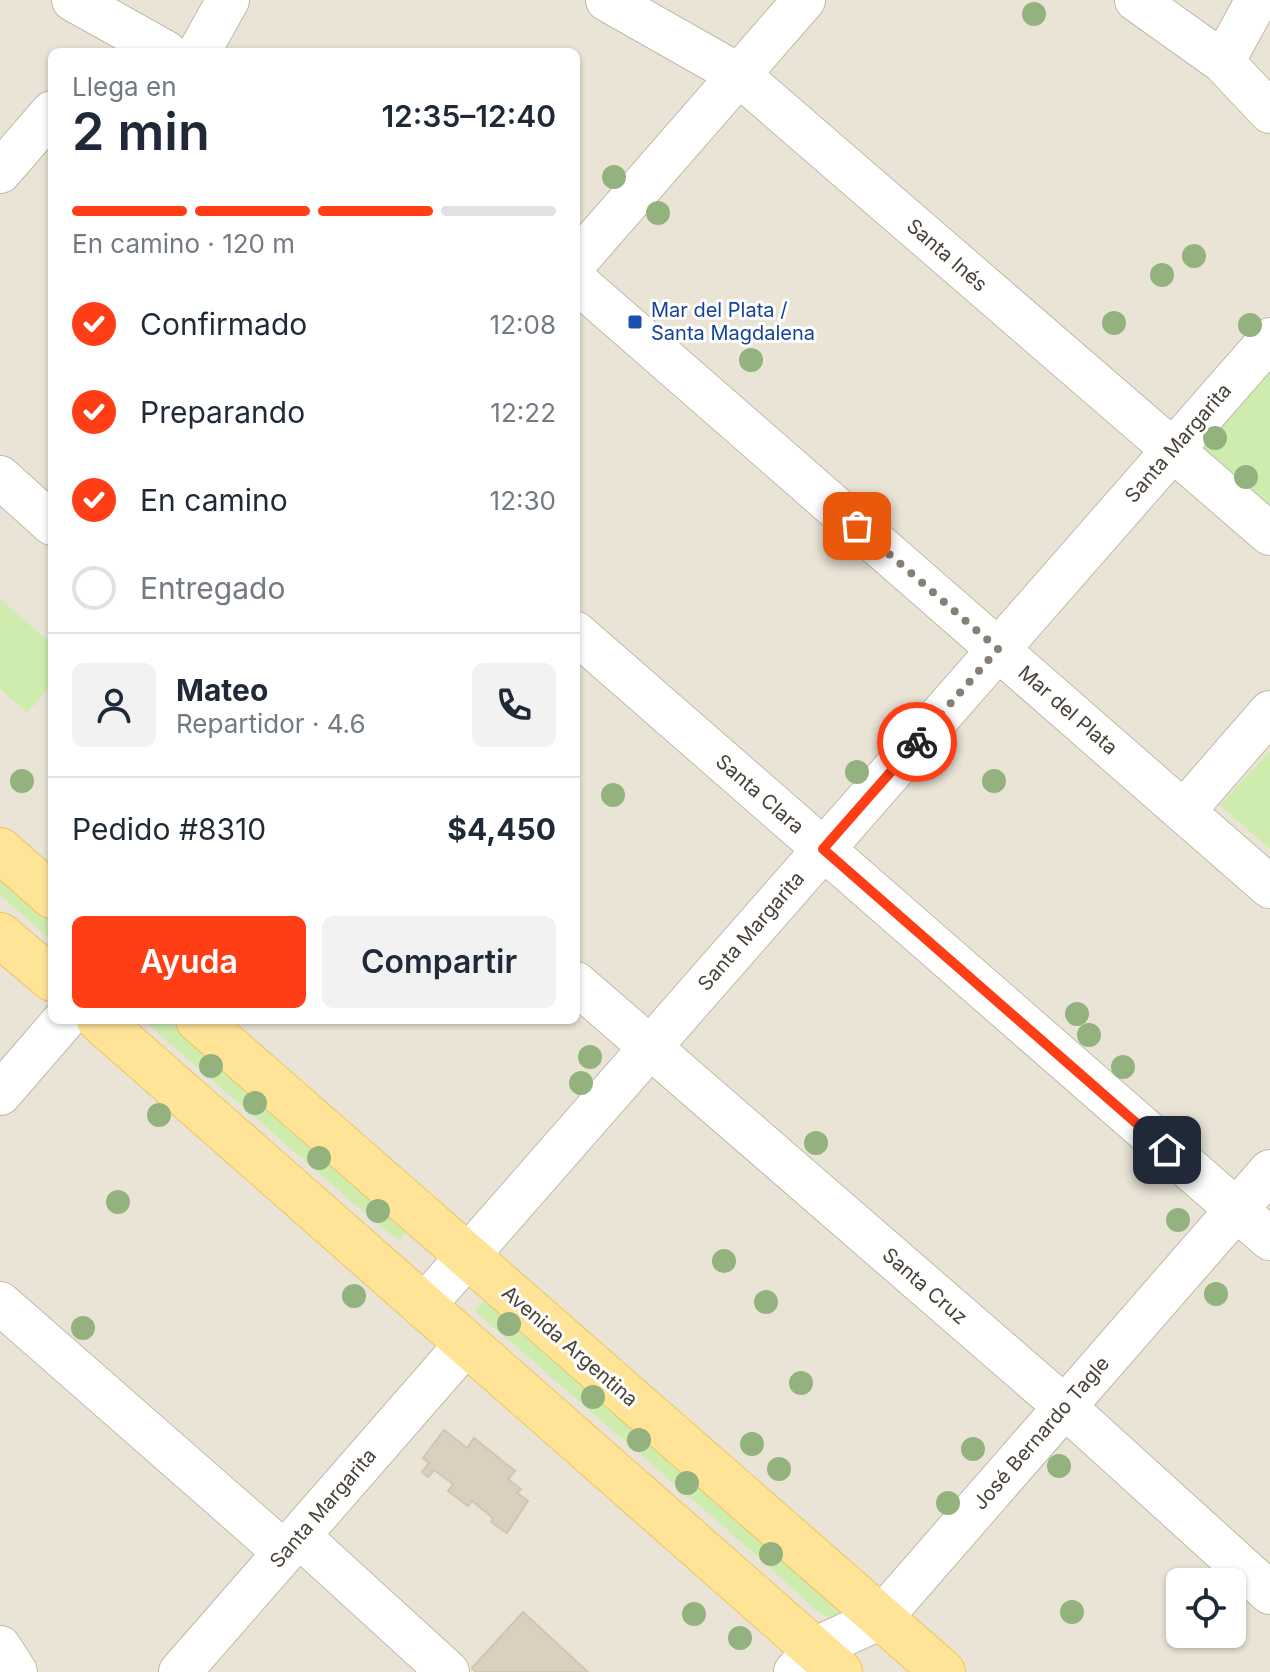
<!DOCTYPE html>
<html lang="es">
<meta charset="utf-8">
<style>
body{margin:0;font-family:Inter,sans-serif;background:#f2f2f3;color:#1f2937;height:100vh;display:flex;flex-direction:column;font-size:30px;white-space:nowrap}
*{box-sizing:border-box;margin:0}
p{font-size:26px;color:#747a83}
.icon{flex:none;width:44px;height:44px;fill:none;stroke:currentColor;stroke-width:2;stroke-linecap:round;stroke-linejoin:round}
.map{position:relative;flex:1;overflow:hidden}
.drawer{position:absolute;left:48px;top:48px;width:532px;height:976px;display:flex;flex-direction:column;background:#fff;border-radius:12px;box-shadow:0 2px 6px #0004}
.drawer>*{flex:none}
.buttons{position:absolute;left:1166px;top:1568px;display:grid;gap:16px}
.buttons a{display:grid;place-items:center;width:80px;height:80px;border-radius:12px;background:#fff;box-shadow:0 2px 6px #0004;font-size:40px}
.pin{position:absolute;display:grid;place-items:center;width:68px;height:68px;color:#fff;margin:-34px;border-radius:16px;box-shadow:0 4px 12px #0006}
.courier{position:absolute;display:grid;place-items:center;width:80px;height:80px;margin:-40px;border:6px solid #ff3e15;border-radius:50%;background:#fff;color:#222;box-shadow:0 2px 10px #0007}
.headline em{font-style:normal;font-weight:600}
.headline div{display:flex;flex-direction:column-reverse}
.headline{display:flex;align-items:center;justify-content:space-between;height:136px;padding:0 24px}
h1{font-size:52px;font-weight:600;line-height:60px}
.bar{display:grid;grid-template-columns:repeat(4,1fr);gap:12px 8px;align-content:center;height:96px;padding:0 24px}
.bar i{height:10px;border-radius:6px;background:#e0e1e3}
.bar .active{background:#ff3e15}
.bar p{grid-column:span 4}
.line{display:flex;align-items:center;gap:20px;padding:0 24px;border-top:2px solid #e0e1e3}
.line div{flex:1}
.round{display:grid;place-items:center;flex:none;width:84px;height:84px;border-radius:12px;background:#f2f2f3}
ol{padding:0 24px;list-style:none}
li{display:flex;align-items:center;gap:24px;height:88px}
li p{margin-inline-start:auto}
li .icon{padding:8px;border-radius:50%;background:#ff3e15;color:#fff;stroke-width:4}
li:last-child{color:#747a83}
li i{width:44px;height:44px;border:4px solid #e0e1e3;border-radius:50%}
.action{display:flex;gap:16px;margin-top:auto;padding:16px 24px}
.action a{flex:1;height:92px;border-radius:12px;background:#ff3e15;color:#fff;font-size:32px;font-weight:600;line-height:92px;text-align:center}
.action a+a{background:#f2f2f3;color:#1f2937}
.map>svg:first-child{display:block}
.residential{fill:#e9e4d6;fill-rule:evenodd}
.green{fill:#ceecae}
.building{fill:#dad0bf;stroke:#d3c6af;stroke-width:2}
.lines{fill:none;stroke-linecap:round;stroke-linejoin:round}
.minor-casing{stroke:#c1baaa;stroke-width:44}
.major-casing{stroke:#ecc55f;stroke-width:46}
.minor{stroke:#fff;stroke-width:42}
.major{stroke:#ffe497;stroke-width:44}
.tree{fill:#94b27d}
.done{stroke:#857f74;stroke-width:8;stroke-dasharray:0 14.4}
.route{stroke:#ff3e15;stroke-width:10}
.transit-dot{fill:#1a4fb4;stroke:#fff;stroke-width:3}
.labels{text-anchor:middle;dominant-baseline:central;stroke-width:6;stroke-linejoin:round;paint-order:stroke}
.street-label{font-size:20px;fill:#494236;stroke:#fff}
.transit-label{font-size:20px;fill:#164399;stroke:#fff;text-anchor:start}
</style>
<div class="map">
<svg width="1270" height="1672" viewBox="0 0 1270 1672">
<rect width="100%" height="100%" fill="#f5f1e8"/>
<path class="residential" d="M 0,0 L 1270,0 L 1270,1672 L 0,1672 ZM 52,52 L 576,52 L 576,1020 L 52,1020 ZM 1180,1582 L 1232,1582 L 1232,1634 L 1180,1634 Z"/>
<path class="green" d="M 1270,362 L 1270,513 L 1198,446 Z
M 0,599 L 52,644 L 52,684 L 27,713 L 0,689 Z
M 1270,751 L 1270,849 L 1220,805 Z
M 0,870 L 52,916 L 52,941 L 0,895 Z
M 143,1020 L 170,1020 L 409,1228 L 399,1240 L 382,1228 Z
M 488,1297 L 840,1606 L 840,1613 L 834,1617 L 822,1615 L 722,1525 L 475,1311 Z"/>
<path class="building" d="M 444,1430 L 467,1448 L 474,1438 L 515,1471 L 508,1479 L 521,1489 L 517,1493 L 528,1501 L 507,1533 L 491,1522 L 493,1518 L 472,1501 L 468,1506 L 448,1491 L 453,1484 L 434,1470 L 428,1477 L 422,1472 L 429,1463 L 423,1458 Z
M 523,1612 L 588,1672 L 476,1672 L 472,1668 Z"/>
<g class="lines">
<g class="minor-casing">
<path id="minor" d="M 73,0 L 166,52
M 607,0 L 739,75 L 1270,534
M 1136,0 L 1223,62 L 1270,112
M 199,52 L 228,0
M 1223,62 L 1257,0
M 0,172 L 52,112
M 576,262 L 804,0
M 576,281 L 1270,887
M 0,477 L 52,524
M 576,633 L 1270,1239
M 1184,811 L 1270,712
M 576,983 L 1065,1407 L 1270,1593
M 0,1094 L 64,1020
M 0,1303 L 284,1552
M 423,1307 L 1270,339
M 299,1536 L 448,1672
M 0,1647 L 16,1672
M 180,1672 L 466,1344
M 795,1672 L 814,1649 L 881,1618 L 1270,1171"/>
</g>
<g class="major-casing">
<path id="major" d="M 0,850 L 52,896
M 0,935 L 52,979
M 99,1020 L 840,1672
M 198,1020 L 943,1672"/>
</g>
<use href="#minor" class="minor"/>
<use href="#major" class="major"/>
</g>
<g class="tree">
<circle cx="1034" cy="14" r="12"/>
<circle cx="614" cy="177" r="12"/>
<circle cx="658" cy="213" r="12"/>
<circle cx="1194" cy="256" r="12"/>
<circle cx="1162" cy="275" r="12"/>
<circle cx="1114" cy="323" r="12"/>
<circle cx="1250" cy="325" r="12"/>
<circle cx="751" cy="360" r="12"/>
<circle cx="1215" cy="438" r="12"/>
<circle cx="1246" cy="477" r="12"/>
<circle cx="857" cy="772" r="12"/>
<circle cx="22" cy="781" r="12"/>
<circle cx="994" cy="781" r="12"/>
<circle cx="613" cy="795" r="12"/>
<circle cx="1077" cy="1014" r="12"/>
<circle cx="1089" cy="1035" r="12"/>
<circle cx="590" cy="1057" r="12"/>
<circle cx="211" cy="1066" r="12"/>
<circle cx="1123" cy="1067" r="12"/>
<circle cx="581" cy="1083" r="12"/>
<circle cx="255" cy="1103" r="12"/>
<circle cx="159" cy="1115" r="12"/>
<circle cx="816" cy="1143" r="12"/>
<circle cx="319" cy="1158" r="12"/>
<circle cx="118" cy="1202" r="12"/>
<circle cx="378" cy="1211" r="12"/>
<circle cx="1178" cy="1220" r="12"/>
<circle cx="724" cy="1261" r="12"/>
<circle cx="1216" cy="1294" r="12"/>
<circle cx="354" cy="1296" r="12"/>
<circle cx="766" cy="1302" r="12"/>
<circle cx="509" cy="1324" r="12"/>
<circle cx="83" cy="1328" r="12"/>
<circle cx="801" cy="1383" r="12"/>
<circle cx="593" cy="1397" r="12"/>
<circle cx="639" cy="1440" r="12"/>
<circle cx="752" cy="1444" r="12"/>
<circle cx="973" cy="1449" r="12"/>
<circle cx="1059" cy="1466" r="12"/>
<circle cx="779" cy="1469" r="12"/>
<circle cx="687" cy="1483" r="12"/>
<circle cx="948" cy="1503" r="12"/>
<circle cx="771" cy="1554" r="12"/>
<circle cx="1072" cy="1612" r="12"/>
<circle cx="694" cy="1614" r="12"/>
<circle cx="740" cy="1638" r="12"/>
</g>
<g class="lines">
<path class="done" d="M 857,526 L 998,649 L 917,742"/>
<path class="route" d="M 917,742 L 823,849 L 1167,1150"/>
</g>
<rect class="transit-dot" x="627" y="314" width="16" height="16" rx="4"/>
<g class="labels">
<g class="street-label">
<text transform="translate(947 255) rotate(41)">Santa Inés</text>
<text transform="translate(1178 443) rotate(-49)">Santa Margarita</text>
<text transform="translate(1068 710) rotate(41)">Mar del Plata</text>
<text transform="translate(760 794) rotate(41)">Santa Clara</text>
<text transform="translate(751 931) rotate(-49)">Santa Margarita</text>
<text transform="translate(925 1286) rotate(41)">Santa Cruz</text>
<text transform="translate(570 1346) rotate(41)">Avenida Argentina</text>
<text transform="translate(1041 1433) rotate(-49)">José Bernardo Tagle</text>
<text transform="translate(323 1508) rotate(-49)">Santa Margarita</text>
</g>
<g class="transit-label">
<text x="651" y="310">Mar del Plata /<tspan x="651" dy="23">Santa Magdalena</tspan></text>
</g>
</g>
</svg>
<div class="buttons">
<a><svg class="icon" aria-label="locate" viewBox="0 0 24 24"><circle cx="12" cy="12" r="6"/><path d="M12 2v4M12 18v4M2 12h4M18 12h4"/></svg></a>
</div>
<div class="pin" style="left:857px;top:526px;background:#ea580c"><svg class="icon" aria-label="bag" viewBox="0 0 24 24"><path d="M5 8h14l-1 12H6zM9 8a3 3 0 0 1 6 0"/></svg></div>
<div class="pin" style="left:1167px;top:1150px;background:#1f2937"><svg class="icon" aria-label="home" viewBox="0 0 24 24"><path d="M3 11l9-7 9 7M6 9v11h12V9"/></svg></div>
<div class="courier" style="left:917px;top:742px"><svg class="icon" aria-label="bike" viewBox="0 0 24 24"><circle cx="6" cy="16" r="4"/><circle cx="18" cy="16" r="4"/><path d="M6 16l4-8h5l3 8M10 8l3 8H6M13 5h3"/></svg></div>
<section class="drawer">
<div class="headline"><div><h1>2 min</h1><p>Llega en</p></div><em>12:35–12:40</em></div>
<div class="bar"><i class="active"></i><i class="active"></i><i class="active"></i><i></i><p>En camino · 120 m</p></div>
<ol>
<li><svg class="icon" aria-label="check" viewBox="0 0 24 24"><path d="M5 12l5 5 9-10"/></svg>Confirmado<p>12:08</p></li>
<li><svg class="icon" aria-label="check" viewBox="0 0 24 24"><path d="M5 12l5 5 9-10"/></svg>Preparando<p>12:22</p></li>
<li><svg class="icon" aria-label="check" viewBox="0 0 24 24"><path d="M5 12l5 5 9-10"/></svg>En camino<p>12:30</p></li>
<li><i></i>Entregado</li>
</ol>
<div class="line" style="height:144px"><a class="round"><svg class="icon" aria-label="person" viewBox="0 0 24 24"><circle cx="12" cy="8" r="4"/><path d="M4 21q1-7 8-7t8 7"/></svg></a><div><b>Mateo</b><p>Repartidor · 4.6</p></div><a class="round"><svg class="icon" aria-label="phone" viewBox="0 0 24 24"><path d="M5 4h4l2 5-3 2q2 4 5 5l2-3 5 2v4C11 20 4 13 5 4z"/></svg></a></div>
<div class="line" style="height:104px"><div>Pedido #8310</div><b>$4,450</b></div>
<div class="action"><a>Ayuda</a><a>Compartir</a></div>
</section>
</div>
